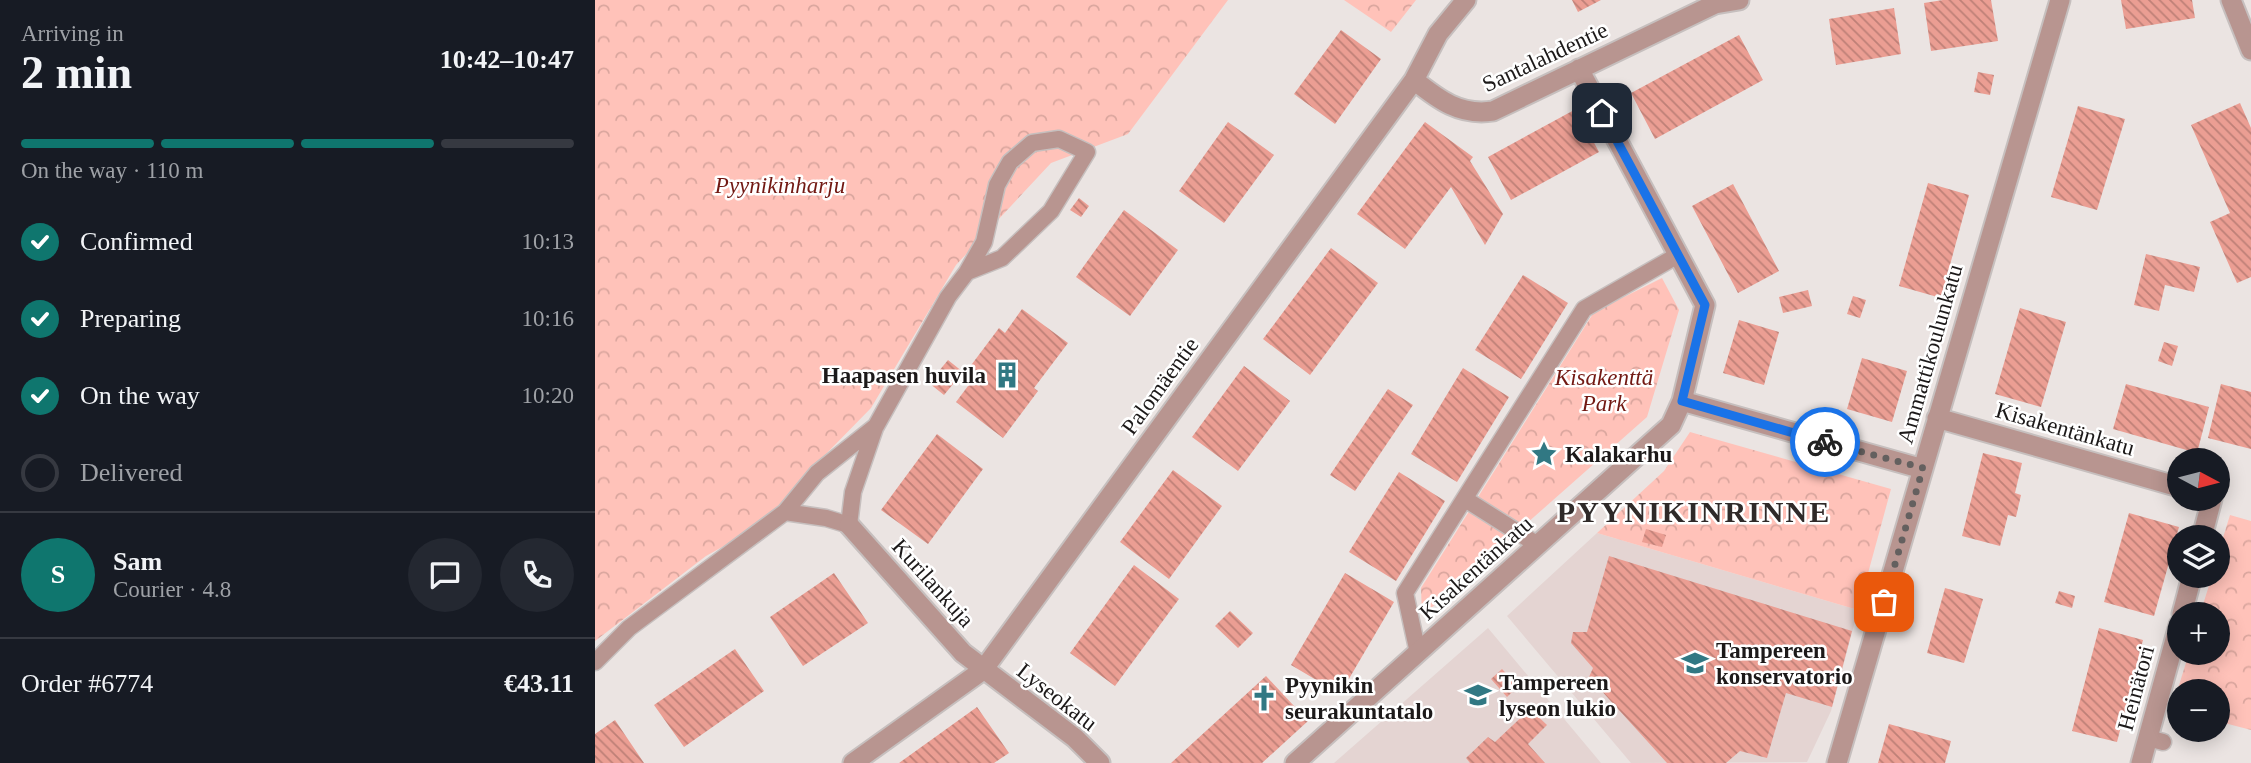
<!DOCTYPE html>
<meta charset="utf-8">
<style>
body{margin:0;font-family:"Times New Roman",serif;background:#242831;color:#f1f3f6;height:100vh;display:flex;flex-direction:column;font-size:26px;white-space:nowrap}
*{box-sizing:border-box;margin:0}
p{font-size:23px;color:#9ea1a6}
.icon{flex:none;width:38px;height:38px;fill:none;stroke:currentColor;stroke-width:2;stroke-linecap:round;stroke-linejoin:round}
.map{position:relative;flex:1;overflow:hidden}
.sheet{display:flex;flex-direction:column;background:#171b24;width:595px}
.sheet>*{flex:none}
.needle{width:46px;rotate:97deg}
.controls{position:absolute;left:1572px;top:448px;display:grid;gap:14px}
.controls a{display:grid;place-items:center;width:63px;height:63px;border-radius:50%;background:#171b24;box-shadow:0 4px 18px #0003;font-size:35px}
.pin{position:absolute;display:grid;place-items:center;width:60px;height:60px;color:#fff;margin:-30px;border-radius:14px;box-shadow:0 4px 10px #0006}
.courier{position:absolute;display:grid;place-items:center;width:70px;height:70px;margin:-35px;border:5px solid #1a73e8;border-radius:50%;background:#fff;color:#222;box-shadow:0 2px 9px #0007}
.overview em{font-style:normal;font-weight:600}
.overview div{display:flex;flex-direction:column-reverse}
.overview{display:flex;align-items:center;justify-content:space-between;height:119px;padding:0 21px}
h1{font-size:46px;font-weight:600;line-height:52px}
.bar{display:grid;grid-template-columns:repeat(4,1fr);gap:10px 7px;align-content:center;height:84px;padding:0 21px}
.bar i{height:9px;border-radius:5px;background:#363941}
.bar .active{background:#0f766e}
.bar p{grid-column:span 4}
.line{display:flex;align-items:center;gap:18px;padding:0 21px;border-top:2px solid #363941}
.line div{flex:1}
.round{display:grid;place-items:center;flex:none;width:74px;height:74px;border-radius:37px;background:#242831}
ol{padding:0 21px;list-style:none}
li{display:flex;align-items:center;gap:21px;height:77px}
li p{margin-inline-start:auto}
li .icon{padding:7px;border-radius:50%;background:#0f766e;color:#fff;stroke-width:4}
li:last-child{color:#9ea1a6}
li i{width:38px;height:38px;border:4px solid #363941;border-radius:50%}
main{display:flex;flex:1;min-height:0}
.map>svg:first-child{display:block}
.built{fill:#e4d4d2}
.forest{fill:url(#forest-crowns)}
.building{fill:url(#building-back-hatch)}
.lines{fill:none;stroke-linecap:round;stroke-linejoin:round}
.service-casing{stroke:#c6bfbe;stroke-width:19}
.minor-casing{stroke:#c6bfbe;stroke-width:23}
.service{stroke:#b89590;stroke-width:16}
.minor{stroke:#b89590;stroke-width:19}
.done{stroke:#64605f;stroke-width:7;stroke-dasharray:0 12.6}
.route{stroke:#1a73e8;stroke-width:9}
.labels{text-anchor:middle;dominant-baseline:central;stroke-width:5;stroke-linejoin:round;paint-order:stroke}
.street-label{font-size:23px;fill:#1c1919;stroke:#fff}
.park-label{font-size:23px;font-style:italic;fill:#721913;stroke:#fff}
.poi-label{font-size:23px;font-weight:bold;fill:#1c1919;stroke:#fff;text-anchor:start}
.district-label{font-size:30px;font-weight:bold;letter-spacing:2px;fill:#2f2a29;stroke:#fff}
</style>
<main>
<section class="sheet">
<div class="overview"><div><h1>2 min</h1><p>Arriving in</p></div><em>10:42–10:47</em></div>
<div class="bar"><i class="active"></i><i class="active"></i><i class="active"></i><i></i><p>On the way · 110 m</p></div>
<ol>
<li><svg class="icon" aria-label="check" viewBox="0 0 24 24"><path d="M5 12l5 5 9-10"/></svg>Confirmed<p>10:13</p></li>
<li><svg class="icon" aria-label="check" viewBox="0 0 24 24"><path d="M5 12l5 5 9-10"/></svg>Preparing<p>10:16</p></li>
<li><svg class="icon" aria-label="check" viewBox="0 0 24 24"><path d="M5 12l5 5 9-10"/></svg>On the way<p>10:20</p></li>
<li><i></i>Delivered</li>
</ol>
<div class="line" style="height:126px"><b class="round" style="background:#0f766e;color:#fff">S</b><div><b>Sam</b><p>Courier · 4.8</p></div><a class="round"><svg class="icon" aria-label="chat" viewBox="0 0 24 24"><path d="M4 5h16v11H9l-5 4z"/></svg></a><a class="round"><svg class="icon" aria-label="phone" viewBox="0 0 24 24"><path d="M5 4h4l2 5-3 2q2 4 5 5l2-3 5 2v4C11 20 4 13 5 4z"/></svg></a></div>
<div class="line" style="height:91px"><div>Order #6774</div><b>€43.11</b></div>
</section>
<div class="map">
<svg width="1656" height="763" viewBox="0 0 1656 763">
<defs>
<pattern id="forest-crowns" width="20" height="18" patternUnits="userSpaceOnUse" patternTransform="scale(1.75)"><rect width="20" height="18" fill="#ffc2b9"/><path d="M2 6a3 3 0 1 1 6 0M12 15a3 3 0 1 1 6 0" fill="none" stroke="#daa69e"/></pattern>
<pattern id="building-back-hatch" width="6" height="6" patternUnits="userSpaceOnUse" patternTransform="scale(1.75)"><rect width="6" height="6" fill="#eb9e93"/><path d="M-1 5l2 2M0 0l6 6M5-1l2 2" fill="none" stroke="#be8077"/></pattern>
</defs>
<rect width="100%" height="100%" fill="#ebe4e2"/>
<path class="built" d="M 1002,533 L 1263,610 L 1236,711 L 1212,762 L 1036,763 L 912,616 Z
M 893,628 L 1006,763 L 739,763 Z"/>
<path class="forest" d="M 0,0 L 633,0 L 533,134 L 456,163 L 361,265 L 276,408 L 229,456 L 193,510 L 111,556 L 0,641 Z
M 749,0 L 821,0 L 796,32 Z
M 1067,278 L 1084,310 L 1052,417 L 827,616 L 826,588 L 999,312 Z
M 1095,432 L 1296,489 L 1263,610 L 1002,533 L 1069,471 Z
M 1635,515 L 1656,521 L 1656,730 L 1622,721 L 1622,691 L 1584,691 L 1584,710 L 1577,708 L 1594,653 L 1622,653 L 1622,614 L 1605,614 L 1617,576 L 1622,576 L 1622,557 Z"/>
<path class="building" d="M 977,0 L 1006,0 L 983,12 Z
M 1348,0 L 1396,0 L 1403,41 L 1336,51 L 1329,3 Z
M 1526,0 L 1597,0 L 1600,18 L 1531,29 Z
M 1299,8 L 1306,54 L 1241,65 L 1234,19 Z
M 746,30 L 786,59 L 740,124 L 699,94 Z
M 1144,35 L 1168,80 L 1060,139 L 1036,93 Z
M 1383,72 L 1399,75 L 1395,95 L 1379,92 Z
M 1645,103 L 1656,128 L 1656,277 L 1642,283 L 1615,222 L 1635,213 L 1596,125 Z
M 1483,106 L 1530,119 L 1502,210 L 1456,197 Z
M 981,109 L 1004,152 L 916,200 L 893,157 Z
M 633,122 L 679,155 L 629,223 L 584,191 Z
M 830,122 L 878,157 L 875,161 L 908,214 L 890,245 L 856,187 L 810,249 L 762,214 Z
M 1333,183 L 1374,195 L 1346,298 L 1304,286 Z
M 1138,184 L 1184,271 L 1143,293 L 1097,206 Z
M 484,198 L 494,206 L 486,217 L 475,210 Z
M 529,210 L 583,250 L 535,316 L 481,277 Z
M 736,248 L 783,283 L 715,375 L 668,339 Z
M 1551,254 L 1605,267 L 1599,292 L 1570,285 L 1564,311 L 1539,305 Z
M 928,275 L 973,303 L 926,379 L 880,350 Z
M 1213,290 L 1217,306 L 1188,313 L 1184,297 Z
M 1258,296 L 1271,300 L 1265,318 L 1252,314 Z
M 1425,308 L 1471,322 L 1446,407 L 1400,394 Z
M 427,309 L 473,343 L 439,388 L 443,391 L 408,438 L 361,402 L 379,378 L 371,372 L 404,328 L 410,333 Z
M 1144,320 L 1184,332 L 1169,385 L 1128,373 Z
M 1569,342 L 1583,346 L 1577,366 L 1563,361 Z
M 1267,358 L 1312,371 L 1297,422 L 1252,409 Z
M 353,360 L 368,372 L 349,395 L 334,383 Z
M 649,366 L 695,401 L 643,471 L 597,437 Z
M 868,368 L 914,397 L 862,482 L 816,454 Z
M 1531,384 L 1614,407 L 1602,453 L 1518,429 Z
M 1626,384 L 1656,392 L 1656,449 L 1613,438 Z
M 793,389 L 818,405 L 760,491 L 735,475 Z
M 342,434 L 388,469 L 333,544 L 286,510 Z
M 1388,453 L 1427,463 L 1420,493 L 1426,495 L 1421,517 L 1413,515 L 1405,546 L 1367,536 Z
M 578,470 L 627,506 L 574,579 L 525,542 Z
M 804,472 L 850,501 L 801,581 L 754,552 Z
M 1534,513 L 1584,527 L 1559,616 L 1509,602 Z
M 1051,529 L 1071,535 L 1067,547 L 1047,542 Z
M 1014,556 L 1257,631 L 1237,707 L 1191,693 L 1172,758 L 1145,751 L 1131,763 L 1072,763 L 994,677 L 998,668 L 976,643 L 978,632 L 992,632 Z
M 539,565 L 584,599 L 520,686 L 475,653 Z
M 239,573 L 273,623 L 208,666 L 175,617 Z
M 750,573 L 799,602 L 745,694 L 696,665 Z
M 1350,588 L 1388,599 L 1369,663 L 1332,653 Z
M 1464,591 L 1480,596 L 1477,608 L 1460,603 Z
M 635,611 L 658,633 L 643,648 L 620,626 Z
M 1504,628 L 1548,640 L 1522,742 L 1477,731 Z
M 140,649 L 169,691 L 89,747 L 59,705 Z
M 907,669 L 923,686 L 912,697 L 896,679 Z
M 671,676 L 713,721 L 667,763 L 576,763 Z
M 382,707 L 414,753 L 399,763 L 304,763 Z
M 935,709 L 952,725 L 933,744 L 950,763 L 875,763 L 871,758 L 893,737 L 900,742 Z
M 20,720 L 49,763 L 0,763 L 0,734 Z
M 1294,724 L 1356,741 L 1350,763 L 1283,763 Z"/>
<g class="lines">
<g class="service-casing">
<path id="service" d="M 870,499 L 943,545
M 190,512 L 231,518 L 254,525 L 258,492 L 280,428
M 823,653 L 810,593 L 989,309 L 1083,255
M 0,662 L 34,628 L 190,512 L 222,473 L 281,426 L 353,297 L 372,272 L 389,242 L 402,185 L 415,162 L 437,143 L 464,139 L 492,152 L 456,211 L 407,258 L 372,272
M 1553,738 L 1568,742"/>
</g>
<g class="minor-casing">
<path id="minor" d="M 1636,0 L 1656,50
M 984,69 L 1110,305 L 1087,401
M 819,80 C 844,100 865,116 898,111 L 1120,4 L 1144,0
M 1342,418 L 1584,487
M 254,525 L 368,653 L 480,738 L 505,763
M 1607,537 L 1617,499
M 1587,614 L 1597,576
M 258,763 L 388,670 L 819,80 L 843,34 L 871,0
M 700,763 L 1076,425 L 1087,401 L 1328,469
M 1242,763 L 1465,0
M 1546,763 L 1584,625"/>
</g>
<use href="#service" class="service"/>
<use href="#minor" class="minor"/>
</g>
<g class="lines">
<path class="done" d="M 1230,442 L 1328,468 L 1289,602"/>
<path class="route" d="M 1007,113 L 1110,305 L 1087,401 L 1230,442"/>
</g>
<defs>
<g id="building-bare" transform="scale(2.1)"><path d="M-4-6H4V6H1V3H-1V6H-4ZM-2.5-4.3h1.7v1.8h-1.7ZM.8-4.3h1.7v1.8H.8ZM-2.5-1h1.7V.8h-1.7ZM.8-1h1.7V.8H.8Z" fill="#317883" stroke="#fff" stroke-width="2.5" paint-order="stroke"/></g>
<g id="sight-bare" transform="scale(2.1)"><path d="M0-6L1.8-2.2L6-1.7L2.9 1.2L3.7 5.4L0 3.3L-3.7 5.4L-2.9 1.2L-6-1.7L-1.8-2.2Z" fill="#317883" stroke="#fff" stroke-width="2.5" paint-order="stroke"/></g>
<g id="school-bare" transform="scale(2.1)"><path d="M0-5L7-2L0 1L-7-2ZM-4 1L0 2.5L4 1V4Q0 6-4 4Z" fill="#317883" stroke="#fff" stroke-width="2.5" paint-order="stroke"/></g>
<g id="church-bare" transform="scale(2.1)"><path d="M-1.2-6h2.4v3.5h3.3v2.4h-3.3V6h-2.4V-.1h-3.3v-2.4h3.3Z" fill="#317883" stroke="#fff" stroke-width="2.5" paint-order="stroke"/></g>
</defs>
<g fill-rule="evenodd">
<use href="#building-bare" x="412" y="375"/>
<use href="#sight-bare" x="949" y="454"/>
<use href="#school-bare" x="1100" y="663"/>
<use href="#school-bare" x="883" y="695"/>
<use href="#church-bare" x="669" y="698"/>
</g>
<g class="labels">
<g class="street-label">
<text transform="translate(950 57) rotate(-25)">Santalahdentie</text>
<text transform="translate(1335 354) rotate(-74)">Ammattikoulunkatu</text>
<text transform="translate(565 386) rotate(-54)">Palomäentie</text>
<text transform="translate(1470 429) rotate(16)">Kisakentänkatu</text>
<text transform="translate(881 568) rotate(-42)">Kisakentänkatu</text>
<text transform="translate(338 583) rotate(48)">Kurilankuja</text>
<text transform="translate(1541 688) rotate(-75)">Heinätori</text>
<text transform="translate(462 697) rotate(38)">Lyseokatu</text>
</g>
<g class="park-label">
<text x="185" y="185">Pyynikinharju</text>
<text x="1009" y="377">Kisakenttä<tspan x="1009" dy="26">Park</tspan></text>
</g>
<g class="poi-label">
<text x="391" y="375" text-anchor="end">Haapasen huvila</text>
<text x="970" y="454">Kalakarhu</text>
<text x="1121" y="650">Tampereen<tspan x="1121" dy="26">konservatorio</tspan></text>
<text x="904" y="682">Tampereen<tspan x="904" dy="26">lyseon lukio</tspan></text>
<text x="690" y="685">Pyynikin<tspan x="690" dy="26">seurakuntatalo</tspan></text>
</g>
<g class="district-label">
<text x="1099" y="511">PYYNIKINRINNE</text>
</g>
</g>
</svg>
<div class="controls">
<a><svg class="needle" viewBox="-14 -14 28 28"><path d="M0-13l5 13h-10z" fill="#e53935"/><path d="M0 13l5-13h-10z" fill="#9ea1a6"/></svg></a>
<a><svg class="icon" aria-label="layers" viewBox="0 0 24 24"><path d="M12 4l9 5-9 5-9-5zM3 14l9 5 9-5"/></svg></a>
<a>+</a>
<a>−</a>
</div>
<div class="pin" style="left:1289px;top:602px;background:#ea580c"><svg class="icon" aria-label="bag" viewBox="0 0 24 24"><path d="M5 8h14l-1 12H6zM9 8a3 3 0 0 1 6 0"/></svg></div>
<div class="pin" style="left:1007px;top:113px;background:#1f2937"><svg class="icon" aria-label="home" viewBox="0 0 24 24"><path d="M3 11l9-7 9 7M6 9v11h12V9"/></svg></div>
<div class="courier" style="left:1230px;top:442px"><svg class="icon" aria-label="bike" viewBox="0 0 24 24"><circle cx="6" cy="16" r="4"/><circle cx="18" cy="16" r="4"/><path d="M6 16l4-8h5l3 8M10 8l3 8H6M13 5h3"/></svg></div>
</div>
</main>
